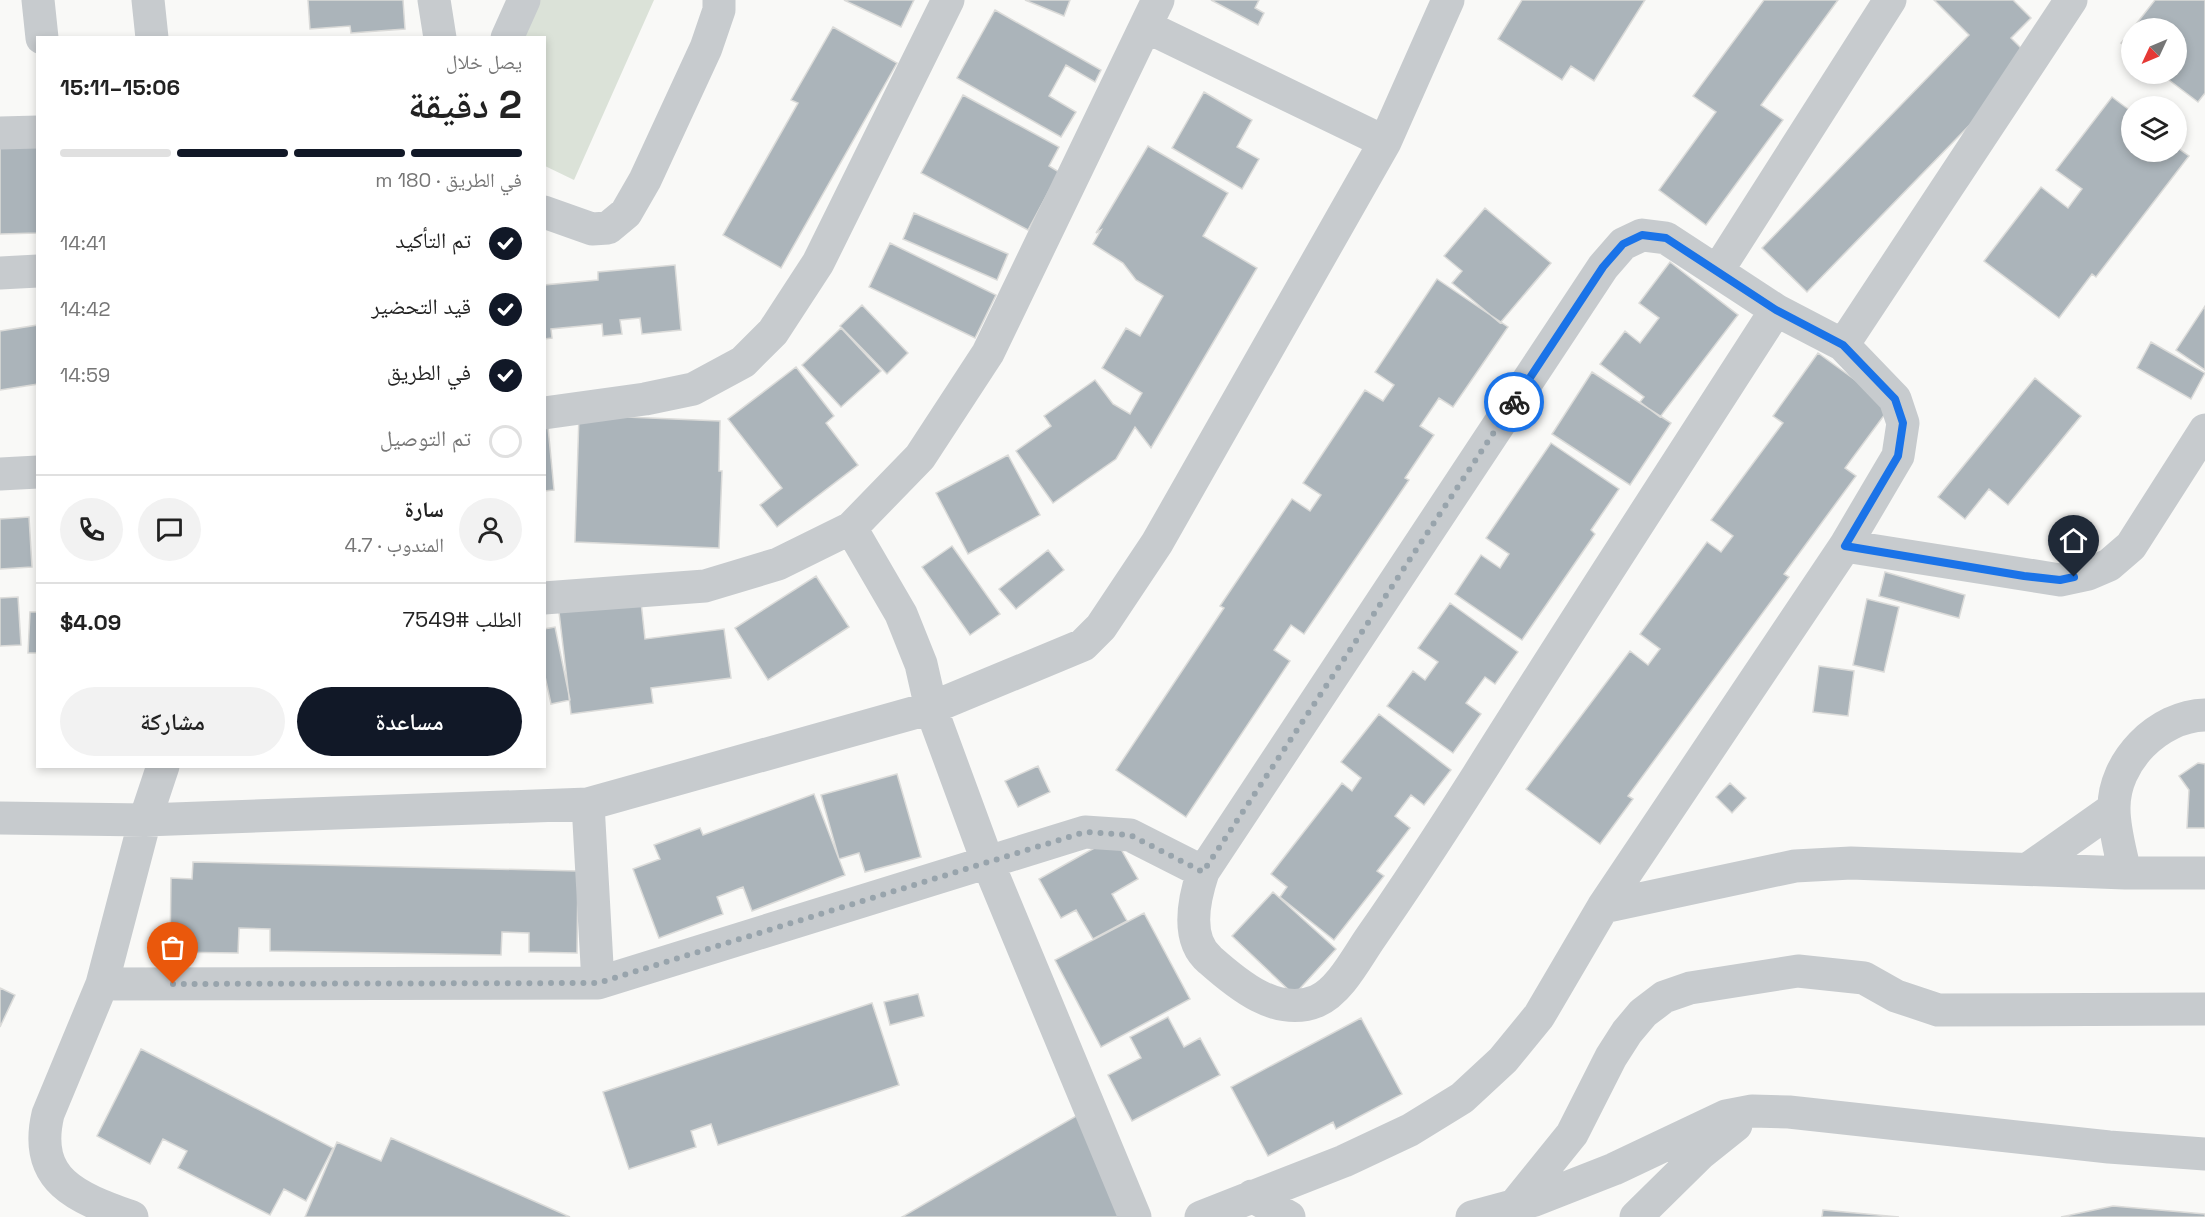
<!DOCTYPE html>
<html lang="ar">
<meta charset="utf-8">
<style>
body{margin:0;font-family:"Space Grotesk","Noto Naskh Arabic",sans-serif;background:#f2f2f2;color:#222;direction:rtl;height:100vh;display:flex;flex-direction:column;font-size:22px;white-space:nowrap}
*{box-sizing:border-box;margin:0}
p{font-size:20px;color:#767676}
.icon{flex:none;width:33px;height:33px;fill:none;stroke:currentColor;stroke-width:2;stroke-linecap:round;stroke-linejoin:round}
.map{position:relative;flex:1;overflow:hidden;direction:ltr}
.details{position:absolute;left:36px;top:36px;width:510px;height:732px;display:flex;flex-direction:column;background:#fff;border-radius:0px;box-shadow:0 3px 9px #0003;direction:rtl}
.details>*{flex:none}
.needle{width:39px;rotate:226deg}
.controls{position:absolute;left:2121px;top:18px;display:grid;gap:12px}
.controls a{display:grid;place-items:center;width:66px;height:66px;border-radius:50%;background:#fff;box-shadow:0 3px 9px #0003;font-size:30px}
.pin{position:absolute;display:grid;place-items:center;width:51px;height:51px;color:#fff;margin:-62px -26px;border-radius:50% 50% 50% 0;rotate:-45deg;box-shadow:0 0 6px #0007}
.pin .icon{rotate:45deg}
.courier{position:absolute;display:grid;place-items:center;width:60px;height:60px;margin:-30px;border:4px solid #1a73e8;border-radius:50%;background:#fff;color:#222;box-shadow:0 2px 8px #0007}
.head em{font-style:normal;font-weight:600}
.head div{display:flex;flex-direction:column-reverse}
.head{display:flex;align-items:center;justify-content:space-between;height:102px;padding:0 24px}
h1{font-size:39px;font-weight:600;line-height:45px}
.bar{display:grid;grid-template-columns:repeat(4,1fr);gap:9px 6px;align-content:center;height:72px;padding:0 24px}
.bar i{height:8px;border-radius:4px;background:#e0e0e0}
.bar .on{background:#111827}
.bar p{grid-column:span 4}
.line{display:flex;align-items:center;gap:15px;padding:0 24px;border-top:2px solid #e0e0e0}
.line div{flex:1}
.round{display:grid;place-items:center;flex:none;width:63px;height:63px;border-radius:32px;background:#f2f2f2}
ol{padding:0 24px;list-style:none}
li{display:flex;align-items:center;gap:18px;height:66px}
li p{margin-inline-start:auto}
li .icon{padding:6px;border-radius:50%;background:#111827;color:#fff;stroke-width:4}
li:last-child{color:#767676}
li i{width:33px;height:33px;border:3px solid #e0e0e0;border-radius:50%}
.primary-button{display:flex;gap:12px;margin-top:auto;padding:12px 24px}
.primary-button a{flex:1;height:69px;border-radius:36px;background:#111827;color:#fff;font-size:24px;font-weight:600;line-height:69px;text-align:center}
.primary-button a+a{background:#f2f2f2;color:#222}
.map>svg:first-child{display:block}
.green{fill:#dbe2d8}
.building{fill:#abb4ba;stroke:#dbdbd9;stroke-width:1.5}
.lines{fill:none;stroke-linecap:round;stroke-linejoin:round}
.street{stroke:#c7cbce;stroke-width:33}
.done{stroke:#98a4ac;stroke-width:6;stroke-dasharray:0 10.8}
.route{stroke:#1a73e8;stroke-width:8}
</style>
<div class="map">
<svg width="2205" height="1217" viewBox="0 0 2205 1217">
<rect width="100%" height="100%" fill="#f9f9f7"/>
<path class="green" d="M 515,0 L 654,0 L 574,180 L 545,166 L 544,38 L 498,38 Z"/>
<path class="building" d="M 308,0 L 403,0 L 405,29 L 351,33 L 350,26 L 310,29 Z
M 844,0 L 914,0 L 901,27 Z
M 1025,0 L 1070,0 L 1064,16 Z
M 1211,0 L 1259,0 L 1255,8 L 1264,13 L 1258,25 Z
M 1522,0 L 1645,0 L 1594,81 L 1571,66 L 1562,80 L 1498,39 Z
M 1764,0 L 1838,0 L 1761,105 L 1783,120 L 1706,225 L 1659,190 L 1716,112 L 1693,96 Z
M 1934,0 L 2013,0 L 2031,18 L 2011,38 L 2033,60 L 1807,292 L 1762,248 L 1969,35 Z
M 2155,0 L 2205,0 L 2205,93 L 2198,102 L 2161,74 L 2176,74 L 2176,28 L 2133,28 Z
M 995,10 L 1101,70 L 1095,82 L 1066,65 L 1049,96 L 1076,112 L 1061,137 L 957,78 Z
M 833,27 L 897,63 L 781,268 L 723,235 L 798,103 L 791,100 Z
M 2132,30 L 2132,51 L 2121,43 Z
M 1204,92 L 1252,120 L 1237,147 L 1259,159 L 1242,189 L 1172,148 Z
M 963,95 L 1059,147 L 1049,166 L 1059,172 L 1028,230 L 921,173 Z
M 2112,97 L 2132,112 L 2132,152 L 2176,152 L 2176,147 L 2189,156 L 2096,277 L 2092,274 L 2059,318 L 1984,261 L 2041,187 L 2068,208 L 2082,189 L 2056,170 Z
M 0,119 L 38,122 L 38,233 L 0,234 Z
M 1148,146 L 1228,193 L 1203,236 L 1257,268 L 1151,448 L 1135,427 L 1116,459 L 1053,503 L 1016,451 L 1051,426 L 1044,416 L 1095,380 L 1113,404 L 1130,414 L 1142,393 L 1102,368 L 1126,328 L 1140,336 L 1163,296 L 1136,280 L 1123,263 L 1093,244 L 1101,230 L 1096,233 Z
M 1485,208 L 1551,263 L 1500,323 L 1452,283 L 1462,271 L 1444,256 Z
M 914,213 L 1008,254 L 997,280 L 903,239 Z
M 890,243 L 996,295 L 975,338 L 869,287 Z
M 1670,262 L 1738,315 L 1660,417 L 1640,402 L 1644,397 L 1600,364 L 1625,331 L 1640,343 L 1659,318 L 1639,303 Z
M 675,265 L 681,330 L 642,334 L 640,318 L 620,320 L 622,334 L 603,336 L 602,324 L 551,329 L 552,338 L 544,339 L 544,285 L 598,280 L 598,272 Z
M 1437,279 L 1508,327 L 1453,407 L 1439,398 L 1420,426 L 1434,435 L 1405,478 L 1409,480 L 1304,634 L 1291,625 L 1274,650 L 1290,661 L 1186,817 L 1116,770 L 1224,608 L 1220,606 L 1292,499 L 1310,511 L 1321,495 L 1303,483 L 1365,390 L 1383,401 L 1394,385 L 1375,372 Z
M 862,305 L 908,353 L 887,374 L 840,326 Z
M 2205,306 L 2205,370 L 2176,350 Z
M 38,325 L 38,384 L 0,390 L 0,331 Z
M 841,328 L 881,371 L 841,407 L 802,365 Z
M 2151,342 L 2205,373 L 2191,399 L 2137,368 Z
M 1818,353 L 1891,406 L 1845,468 L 1856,476 L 1784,574 L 1789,577 L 1628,796 L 1633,799 L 1600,844 L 1526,789 L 1630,651 L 1648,665 L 1660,649 L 1640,634 L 1707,542 L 1721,552 L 1733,536 L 1711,520 L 1783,423 L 1773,416 Z
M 796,367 L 834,416 L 826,423 L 858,465 L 777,527 L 760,505 L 782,488 L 728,419 Z
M 1592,372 L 1671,423 L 1630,485 L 1552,434 Z
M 2035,378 L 2081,416 L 2008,505 L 1989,489 L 1965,519 L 1938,497 Z
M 579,415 L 720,421 L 719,471 L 722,471 L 719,548 L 575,542 Z
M 544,427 L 548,427 L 554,490 L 544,491 Z
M 1551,443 L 1619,489 L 1591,530 L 1595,534 L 1522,640 L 1455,594 L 1481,555 L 1500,568 L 1509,554 L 1486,538 Z
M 1008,455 L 1040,515 L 968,554 L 936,493 Z
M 29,517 L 32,567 L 0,569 L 0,519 Z
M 952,546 L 1000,614 L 970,635 L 922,567 Z
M 1048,550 L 1064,570 L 1016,609 L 999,589 Z
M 1885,572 L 1965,595 L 1959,618 L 1879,596 Z
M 816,576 L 849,627 L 768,680 L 735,628 Z
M 18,597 L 21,645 L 0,646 L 0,598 Z
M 1867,599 L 1899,607 L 1884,672 L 1853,665 Z
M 641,602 L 645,639 L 724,629 L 731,678 L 651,688 L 653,703 L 571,714 L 559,612 Z
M 1450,603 L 1518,652 L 1495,684 L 1485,677 L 1466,703 L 1481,714 L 1453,753 L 1387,706 L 1413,671 L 1425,680 L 1438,662 L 1418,648 Z
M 30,612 L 38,612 L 38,653 L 28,653 Z
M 555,627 L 570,700 L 551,704 L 544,672 L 544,629 Z
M 1819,666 L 1854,671 L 1848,716 L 1813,712 Z
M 1379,714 L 1451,770 L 1424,805 L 1411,795 L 1395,816 L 1410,828 L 1377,871 L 1384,876 L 1334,940 L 1280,897 L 1287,887 L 1271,874 L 1342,783 L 1352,791 L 1361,778 L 1341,762 Z
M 2198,763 L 2205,764 L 2205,828 L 2187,828 L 2189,790 L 2179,776 Z
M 1038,766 L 1050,792 L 1018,807 L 1005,781 Z
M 897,774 L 921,857 L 865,872 L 859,853 L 839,859 L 821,795 Z
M 1730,783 L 1746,798 L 1732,813 L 1716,797 Z
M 814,794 L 845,875 L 752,911 L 743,887 L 717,897 L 723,914 L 659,938 L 633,869 L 660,859 L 654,845 L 700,828 L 703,835 Z
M 1114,837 L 1138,879 L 1112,894 L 1127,921 L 1093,939 L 1076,910 L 1061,918 L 1039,879 Z
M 193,862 L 578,871 L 577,953 L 529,952 L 529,933 L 502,932 L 501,955 L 270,951 L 270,929 L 239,928 L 238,953 L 170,952 L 171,878 L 192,879 Z
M 1273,892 L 1336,949 L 1294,995 L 1232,936 Z
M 1144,913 L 1190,999 L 1101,1047 L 1055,960 Z
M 0,988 L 15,995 L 0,1027 Z
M 918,994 L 924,1016 L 890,1025 L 884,1002 Z
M 872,1003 L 899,1085 L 718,1145 L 711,1124 L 691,1131 L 696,1147 L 629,1169 L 603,1092 Z
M 1168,1017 L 1184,1047 L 1200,1038 L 1220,1075 L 1132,1121 L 1108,1075 L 1141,1058 L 1130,1037 Z
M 1361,1018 L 1402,1094 L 1336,1129 L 1333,1122 L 1268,1156 L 1231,1087 Z
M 141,1049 L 333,1148 L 306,1201 L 284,1189 L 270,1215 L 178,1168 L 187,1151 L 163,1139 L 150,1164 L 97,1136 Z
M 1083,1112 L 1126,1217 L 902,1217 Z
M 391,1138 L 570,1217 L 305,1217 L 337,1142 L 381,1161 Z
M 2113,1206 L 2205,1214 L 2205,1217 L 2061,1217 Z
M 1823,1210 L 1899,1217 L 1822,1217 Z"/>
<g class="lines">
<path class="street" d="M 38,0 L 42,38
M 148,0 L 152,38
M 434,0 L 440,38
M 1147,27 L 1385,142
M 507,38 L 524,0
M 0,133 L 38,132
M 544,212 L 592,229 L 608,228 L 626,213 L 645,180 L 706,48 L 719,10 L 719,0
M 1718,270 L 1890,0
M 0,273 L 38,271
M 1843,345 L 2071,0
M 544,413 L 645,399 L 693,389 L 743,362 L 773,332 L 818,263 L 948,0
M 0,474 L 38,472
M 851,528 L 901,614 L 921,664 L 931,708 L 988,863 L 1135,1217
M 1845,546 L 2060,580 L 2088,574 L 2109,565 L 2131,546 L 2205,430
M 544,598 L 705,586 L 778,564 L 851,528 L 920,457 L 988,353 L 1158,0
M 588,804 L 598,983
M 0,818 L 145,820 L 588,804 L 931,708 L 1083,645 L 1101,627 L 1157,543 L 1385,142 L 1448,0
M 2028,869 L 2113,809
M 1203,872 C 1194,899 1185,939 1210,960 C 1237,984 1277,1018 1317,1001 C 1340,991 1357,957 1371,937 C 1408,884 1443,830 1478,775 C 1576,619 1676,465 1776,310
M 2125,873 C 2121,853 2114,830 2114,809 C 2113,762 2158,716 2205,715
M 1603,907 L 1795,866 L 1851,863 L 2125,873 L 2205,873
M 102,984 L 598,983 L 1085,832 L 1130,835 L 1203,872 L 1603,267 L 1623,244 L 1642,235 L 1666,238 L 1776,310 L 1843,345 L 1895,399 L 1903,423 L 1898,456 L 1845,546 L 1603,907 L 1539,1016 L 1503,1060 L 1462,1098 L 1410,1130 L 1344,1161 L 1201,1217
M 1252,1196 L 1289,1217
M 1513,1207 L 1572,1134 L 1611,1057 L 1627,1032 L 1643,1013 L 1664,997 L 1690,988 L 1798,971 L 1864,978 L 1896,996 L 1938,1010 L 2205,1009
M 132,1217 C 79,1198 32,1182 48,1114 L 102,984 L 145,820 L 163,766
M 1472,1217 L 1535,1200 L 1614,1169 L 1726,1116 L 1752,1111 L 1789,1112 L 2109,1147 L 2205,1154
M 1636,1217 L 1701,1153 L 1736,1125"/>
</g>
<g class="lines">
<path class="done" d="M 173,984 L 598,983 L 1085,832 L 1130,835 L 1203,872 L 1514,402"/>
<path class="route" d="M 1514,402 L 1603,267 L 1623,244 L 1642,235 L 1666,238 L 1776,310 L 1843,345 L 1895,399 L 1903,423 L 1898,456 L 1845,546 L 2024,576 L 2060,580 L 2074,577"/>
</g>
</svg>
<div class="controls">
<a><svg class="needle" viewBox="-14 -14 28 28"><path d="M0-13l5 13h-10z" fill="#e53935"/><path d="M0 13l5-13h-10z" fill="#767676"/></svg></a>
<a><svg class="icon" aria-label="layers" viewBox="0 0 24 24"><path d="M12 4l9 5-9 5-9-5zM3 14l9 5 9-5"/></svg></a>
</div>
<div class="pin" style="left:173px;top:984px;background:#ea580c"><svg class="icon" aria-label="bag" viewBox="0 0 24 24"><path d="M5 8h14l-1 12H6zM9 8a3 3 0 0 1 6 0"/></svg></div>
<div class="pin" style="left:2074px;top:577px;background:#1f2937"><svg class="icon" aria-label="home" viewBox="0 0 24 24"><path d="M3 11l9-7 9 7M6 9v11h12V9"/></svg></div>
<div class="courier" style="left:1514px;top:402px"><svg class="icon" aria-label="bike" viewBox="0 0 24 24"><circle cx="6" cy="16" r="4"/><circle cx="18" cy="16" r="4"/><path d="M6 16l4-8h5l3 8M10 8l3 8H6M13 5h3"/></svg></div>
<section class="details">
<div class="head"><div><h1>2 دقيقة</h1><p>يصل خلال</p></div><em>15:06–15:11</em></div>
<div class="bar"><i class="on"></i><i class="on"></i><i class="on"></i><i></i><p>في الطريق · 180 m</p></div>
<ol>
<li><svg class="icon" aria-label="check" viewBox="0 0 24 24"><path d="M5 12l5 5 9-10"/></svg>تم التأكيد<p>14:41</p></li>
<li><svg class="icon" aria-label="check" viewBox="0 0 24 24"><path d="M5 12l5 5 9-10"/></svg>قيد التحضير<p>14:42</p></li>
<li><svg class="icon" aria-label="check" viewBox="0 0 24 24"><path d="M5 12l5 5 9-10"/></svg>في الطريق<p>14:59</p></li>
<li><i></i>تم التوصيل</li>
</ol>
<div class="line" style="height:108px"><a class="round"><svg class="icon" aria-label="person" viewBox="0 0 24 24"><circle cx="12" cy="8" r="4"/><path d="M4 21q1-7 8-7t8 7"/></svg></a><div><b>سارة</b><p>المندوب · 4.7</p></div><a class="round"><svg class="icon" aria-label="chat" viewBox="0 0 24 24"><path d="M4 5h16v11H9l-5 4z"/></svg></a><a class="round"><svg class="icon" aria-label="phone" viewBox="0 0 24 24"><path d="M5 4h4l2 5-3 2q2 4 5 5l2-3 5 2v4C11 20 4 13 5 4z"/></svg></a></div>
<div class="line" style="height:78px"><div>الطلب #7549</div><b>$4.09</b></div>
<div class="primary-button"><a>مساعدة</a><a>مشاركة</a></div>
</section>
</div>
